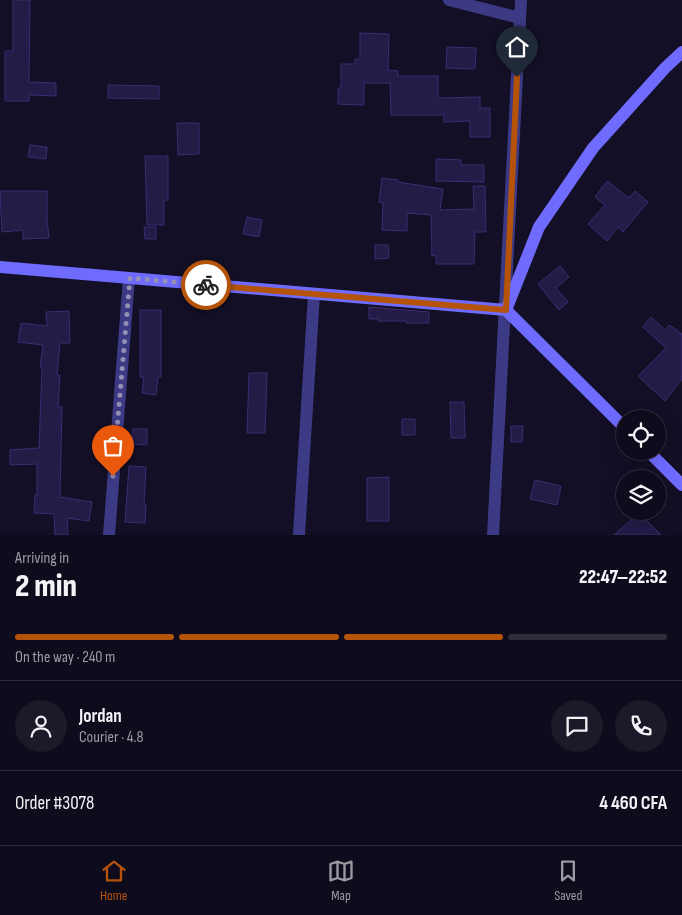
<!DOCTYPE html>
<meta charset="utf-8">
<style>
body{margin:0;font-family:"Sofia Sans Condensed",sans-serif;background:#1c1929;color:#f1f3f6;height:100vh;display:flex;flex-direction:column;font-size:19px;white-space:nowrap}
*{box-sizing:border-box;margin:0}
p{font-size:16px;color:#9b9ba3}
.icon{flex:none;width:28px;height:28px;fill:none;stroke:currentColor;stroke-width:2;stroke-linecap:round;stroke-linejoin:round}
.map{position:relative;height:535px;overflow:hidden}
.panel{display:flex;flex-direction:column;background:#0e0b1c;flex:1}
.panel>*{flex:none}
.controls{position:absolute;left:616px;top:410px;display:grid;gap:10px}
.controls a{display:grid;place-items:center;width:50px;height:50px;border-radius:50%;background:#0e0b1c;box-shadow:0 5px 20px #0002,0 0 0 1px #2e2b3b;font-size:25px}
.pin{position:absolute;display:grid;place-items:center;width:42px;height:42px;color:#fff;margin:-51px -21px;border-radius:50% 50% 50% 0;rotate:-45deg;box-shadow:0 0 5px #0007}
.pin .icon{rotate:45deg}
.courier{position:absolute;display:grid;place-items:center;width:50px;height:50px;margin:-25px;border:4px solid #b45309;border-radius:50%;background:#fff;color:#222;box-shadow:0 1px 6px #0007}
.summary em{font-style:normal;font-weight:800}
.summary div{display:flex;flex-direction:column-reverse}
.summary{display:flex;align-items:center;justify-content:space-between;height:85px;padding:0 15px}
h1{font-size:32px;font-weight:800;line-height:38px}
.bar{display:grid;grid-template-columns:repeat(4,1fr);gap:8px 5px;align-content:center;height:60px;padding:0 15px}
.bar i{height:6px;border-radius:4px;background:#2e2b3b}
.bar .current{background:#b45309}
.bar p{grid-column:span 4}
.line{display:flex;align-items:center;gap:12px;padding:0 15px;border-top:1px solid #2e2b3b}
.line div{flex:1}
.round{display:grid;place-items:center;flex:none;width:52px;height:52px;border-radius:26px;background:#1c1929}
.tab-bar{display:flex;justify-content:space-around;align-items:center;height:70px;border-top:1px solid #2e2b3b;background:#0e0b1c;font-size:14px;color:#9b9ba3}
.tab-bar a{display:grid;justify-items:center;gap:2px}
.tab-bar .current{color:#b45309}
.map>svg:first-child{display:block}
.building{fill:#241b47;stroke:#3b2d73}
.lines{fill:none;stroke-linecap:round;stroke-linejoin:round}
.street{stroke:#3d3a85;stroke-width:12}
.secondary{stroke:#6f6bff;stroke-width:12}
.done{stroke:#948fb3;stroke-width:5;stroke-dasharray:0 9}
.route{stroke:#b45309;stroke-width:6}
</style>
<div class="map">
<svg width="682" height="535" viewBox="0 0 682 535">
<rect width="100%" height="100%" fill="#130f26"/>
<path class="building" d="M 13,0 L 30,0 L 29,82 L 56,83 L 56,96 L 29,95 L 29,101 L 5,101 L 5,51 L 13,51 Z
M 360,33 L 389,34 L 388,70 L 398,71 L 398,76 L 438,76 L 438,98 L 480,97 L 480,108 L 490,108 L 490,137 L 470,137 L 470,121 L 444,122 L 444,115 L 391,115 L 390,83 L 364,83 L 364,105 L 338,104 L 338,88 L 341,88 L 341,64 L 355,64 L 355,59 L 360,59 Z
M 447,47 L 476,48 L 475,69 L 446,68 Z
M 108,85 L 159,86 L 159,99 L 108,98 Z
M 177,123 L 199,123 L 199,154 L 178,155 Z
M 30,145 L 47,147 L 46,159 L 28,157 Z
M 145,156 L 168,156 L 168,200 L 164,200 L 164,225 L 147,225 Z
M 436,159 L 461,160 L 461,165 L 484,165 L 484,182 L 436,181 Z
M 382,178 L 398,180 L 398,182 L 443,189 L 440,210 L 474,209 L 473,186 L 485,186 L 486,232 L 475,232 L 474,264 L 436,264 L 436,255 L 432,256 L 431,215 L 407,213 L 407,231 L 382,230 L 383,203 L 379,202 Z
M 607,181 L 629,198 L 635,191 L 648,202 L 623,232 L 618,227 L 607,241 L 588,224 L 605,205 L 595,197 Z
M 0,191 L 47,191 L 47,220 L 49,238 L 23,239 L 23,230 L 2,232 Z
M 247,217 L 262,220 L 259,237 L 243,234 Z
M 144,227 L 156,227 L 156,239 L 145,239 Z
M 375,245 L 388,245 L 389,258 L 375,259 Z
M 560,266 L 569,277 L 556,288 L 568,302 L 559,310 L 538,284 Z
M 369,307 L 429,312 L 429,323 L 406,323 L 406,321 L 378,321 L 379,319 L 369,319 Z
M 140,310 L 161,310 L 161,377 L 158,377 L 156,395 L 142,393 L 144,377 L 140,377 Z
M 69,311 L 70,343 L 60,343 L 57,375 L 60,375 L 58,407 L 62,407 L 60,497 L 92,502 L 89,521 L 67,518 L 68,535 L 55,535 L 54,514 L 34,513 L 35,495 L 37,495 L 37,464 L 10,465 L 10,450 L 39,448 L 42,368 L 40,367 L 43,345 L 18,342 L 21,323 L 47,326 L 46,312 Z
M 651,317 L 665,330 L 669,325 L 682,334 L 682,379 L 665,401 L 638,376 L 666,348 L 643,327 Z
M 249,373 L 267,373 L 265,433 L 247,433 Z
M 450,402 L 464,402 L 465,438 L 451,438 Z
M 402,419 L 415,419 L 415,435 L 402,435 Z
M 511,426 L 523,426 L 522,442 L 511,442 Z
M 133,429 L 147,429 L 147,445 L 132,444 Z
M 129,466 L 146,467 L 144,505 L 146,505 L 145,523 L 125,522 Z
M 389,477 L 389,521 L 367,521 L 367,478 Z
M 535,480 L 561,486 L 557,505 L 530,499 Z
M 639,513 L 661,535 L 614,535 Z"/>
<g class="lines">
<path class="street" d="M 449,0 L 520,18
M 109,535 L 129,278
M 299,535 L 314,294
M 493,535 L 521,0"/>
<path class="secondary" d="M 0,267 L 506,310 L 625,428
M 506,310 L 539,227 L 593,148 L 665,68 L 682,52
M 648,451 L 682,485"/>
</g>
<g class="lines">
<path class="done" d="M 113,476 L 130,278 L 206,285"/>
<path class="route" d="M 206,285 L 506,310 L 517,77"/>
</g>
</svg>
<div class="controls">
<a><svg class="icon" aria-label="locate" viewBox="0 0 24 24"><circle cx="12" cy="12" r="6"/><path d="M12 2v4M12 18v4M2 12h4M18 12h4"/></svg></a>
<a><svg class="icon" aria-label="layers" viewBox="0 0 24 24"><path d="M12 4l9 5-9 5-9-5zM3 14l9 5 9-5"/></svg></a>
</div>
<div class="pin" style="left:113px;top:476px;background:#ea580c"><svg class="icon" aria-label="bag" viewBox="0 0 24 24"><path d="M5 8h14l-1 12H6zM9 8a3 3 0 0 1 6 0"/></svg></div>
<div class="pin" style="left:517px;top:77px;background:#1f2937"><svg class="icon" aria-label="home" viewBox="0 0 24 24"><path d="M3 11l9-7 9 7M6 9v11h12V9"/></svg></div>
<div class="courier" style="left:206px;top:285px"><svg class="icon" aria-label="bike" viewBox="0 0 24 24"><circle cx="6" cy="16" r="4"/><circle cx="18" cy="16" r="4"/><path d="M6 16l4-8h5l3 8M10 8l3 8H6M13 5h3"/></svg></div>
</div>
<section class="panel">
<div class="summary"><div><h1>2 min</h1><p>Arriving in</p></div><em>22:47–22:52</em></div>
<div class="bar"><i class="current"></i><i class="current"></i><i class="current"></i><i></i><p>On the way · 240 m</p></div>
<div class="line" style="height:90px"><a class="round"><svg class="icon" aria-label="person" viewBox="0 0 24 24"><circle cx="12" cy="8" r="4"/><path d="M4 21q1-7 8-7t8 7"/></svg></a><div><b>Jordan</b><p>Courier · 4.8</p></div><a class="round"><svg class="icon" aria-label="chat" viewBox="0 0 24 24"><path d="M4 5h16v11H9l-5 4z"/></svg></a><a class="round"><svg class="icon" aria-label="phone" viewBox="0 0 24 24"><path d="M5 4h4l2 5-3 2q2 4 5 5l2-3 5 2v4C11 20 4 13 5 4z"/></svg></a></div>
<div class="line" style="height:65px"><div>Order #3078</div><b>4 460 CFA</b></div>
</section>
<nav class="tab-bar">
<a class="current"><svg class="icon" aria-label="home" viewBox="0 0 24 24"><path d="M3 11l9-7 9 7M6 9v11h12V9"/></svg>Home</a>
<a><svg class="icon" aria-label="map" viewBox="0 0 24 24"><path d="M3 6l6-2 6 2 6-2v14l-6 2-6-2-6 2zM9 4v14M15 6v14"/></svg>Map</a>
<a><svg class="icon" aria-label="saved" viewBox="0 0 24 24"><path d="M7 4h10v16l-5-4-5 4z"/></svg>Saved</a>
</nav>
